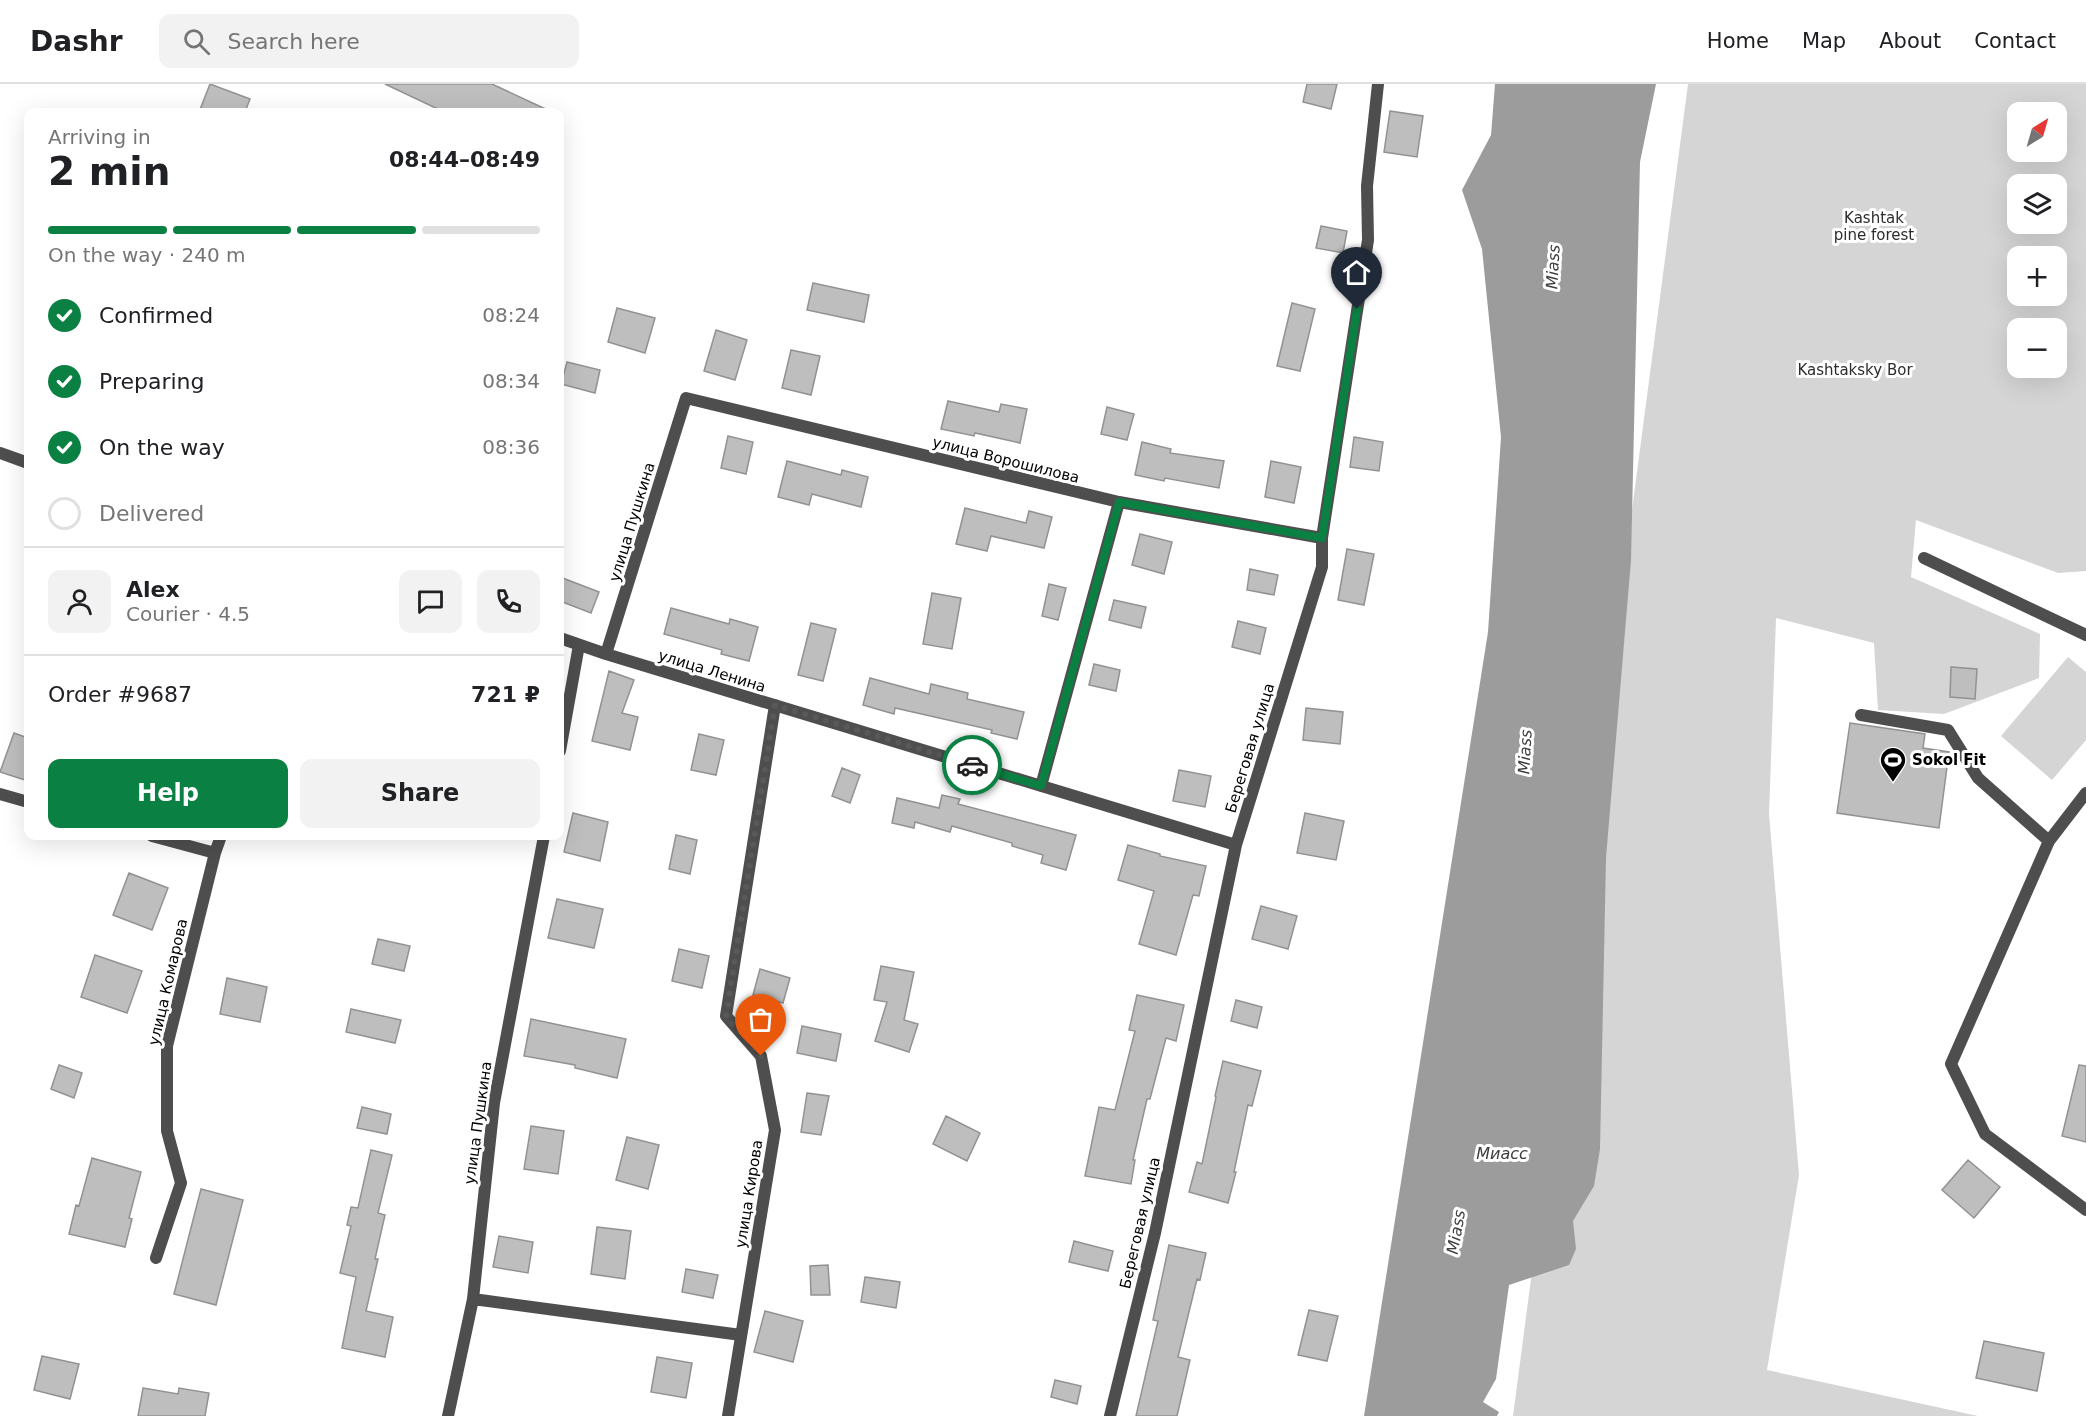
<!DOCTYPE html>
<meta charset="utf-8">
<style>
body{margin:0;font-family:"DejaVu Sans",sans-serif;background:#f2f2f2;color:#202124;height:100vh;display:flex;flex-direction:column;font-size:22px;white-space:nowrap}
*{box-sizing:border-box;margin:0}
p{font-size:20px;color:#757577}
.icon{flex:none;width:33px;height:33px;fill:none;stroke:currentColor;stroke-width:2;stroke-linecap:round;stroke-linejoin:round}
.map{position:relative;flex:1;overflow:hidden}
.details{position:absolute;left:24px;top:24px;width:540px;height:732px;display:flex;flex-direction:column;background:#fff;border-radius:12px;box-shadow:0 6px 24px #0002}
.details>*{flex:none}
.needle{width:39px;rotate:37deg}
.fabs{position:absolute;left:2007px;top:18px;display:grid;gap:12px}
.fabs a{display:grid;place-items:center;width:60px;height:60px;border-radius:12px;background:#fff;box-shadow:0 6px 24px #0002;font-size:30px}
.pin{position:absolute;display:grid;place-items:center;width:51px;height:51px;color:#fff;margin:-62px -26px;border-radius:50% 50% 50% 0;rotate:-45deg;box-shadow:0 0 6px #0007}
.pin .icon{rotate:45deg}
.courier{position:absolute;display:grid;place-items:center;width:60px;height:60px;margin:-30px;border:4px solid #0b8043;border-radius:50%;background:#fff;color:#222;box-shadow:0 2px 8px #0007}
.summary em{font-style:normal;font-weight:800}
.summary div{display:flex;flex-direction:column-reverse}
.summary{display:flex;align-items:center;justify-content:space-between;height:102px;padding:0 24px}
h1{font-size:39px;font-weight:800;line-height:45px}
.bar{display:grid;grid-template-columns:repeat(4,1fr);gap:9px 6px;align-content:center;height:72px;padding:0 24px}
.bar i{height:8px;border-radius:4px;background:#e0e0e0}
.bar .selected{background:#0b8043}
.bar p{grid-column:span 4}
.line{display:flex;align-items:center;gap:15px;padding:0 24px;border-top:2px solid #e0e0e0}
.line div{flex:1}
.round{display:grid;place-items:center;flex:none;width:63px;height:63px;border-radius:12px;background:#f2f2f2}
ol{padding:0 24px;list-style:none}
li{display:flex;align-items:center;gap:18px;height:66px}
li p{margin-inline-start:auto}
li .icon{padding:6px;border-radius:50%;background:#0b8043;color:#fff;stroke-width:4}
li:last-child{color:#757577}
li i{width:33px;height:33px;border:3px solid #e0e0e0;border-radius:50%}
.button{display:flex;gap:12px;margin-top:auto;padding:12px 24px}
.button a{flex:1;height:69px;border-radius:12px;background:#0b8043;color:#fff;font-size:24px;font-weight:800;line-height:69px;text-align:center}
.button a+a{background:#f2f2f2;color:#202124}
header{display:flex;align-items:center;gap:36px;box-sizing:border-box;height:84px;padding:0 30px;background:#fff;border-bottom:2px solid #e0e0e0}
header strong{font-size:28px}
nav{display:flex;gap:33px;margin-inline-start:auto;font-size:21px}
.search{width:420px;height:54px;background:#f2f2f2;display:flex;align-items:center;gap:15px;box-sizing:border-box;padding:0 21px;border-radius:12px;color:#757577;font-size:22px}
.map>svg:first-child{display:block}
.green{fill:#d5d5d5;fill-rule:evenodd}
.water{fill:#9c9c9c}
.building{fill:#bebebe;stroke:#929292;stroke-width:1.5}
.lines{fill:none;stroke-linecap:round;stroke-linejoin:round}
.street{stroke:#4e4e4e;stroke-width:12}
.done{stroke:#595959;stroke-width:6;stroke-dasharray:0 10.8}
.route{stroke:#0b8043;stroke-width:8}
.labels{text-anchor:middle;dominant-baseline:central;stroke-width:6;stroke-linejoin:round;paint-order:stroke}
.park-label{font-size:15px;fill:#2c2c2c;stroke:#fff}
.street-label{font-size:15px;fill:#000;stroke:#fff}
.poi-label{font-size:15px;font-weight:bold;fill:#000;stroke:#fff;text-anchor:start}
.water-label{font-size:16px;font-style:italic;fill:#3d3d3d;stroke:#fff}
</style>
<header>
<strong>Dashr</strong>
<div class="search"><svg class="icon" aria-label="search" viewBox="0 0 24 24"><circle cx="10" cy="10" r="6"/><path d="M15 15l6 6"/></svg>Search here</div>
<nav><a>Home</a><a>Map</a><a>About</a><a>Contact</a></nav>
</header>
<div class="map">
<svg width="2086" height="1332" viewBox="0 0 2086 1332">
<rect width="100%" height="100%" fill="#fff"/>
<path class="green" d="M 1688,0 L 2086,0 L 2086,487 L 2058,489 L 1916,436 L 1911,493 L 2040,550 L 2039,594 L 1944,630 L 1878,626 L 1874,559 L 1776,534 L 1769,730 L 1799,1091 L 1767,1286 L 1978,1332 L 1513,1332 ZM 2018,28 L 2056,28 L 2056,68 L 2018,68 ZM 2018,100 L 2056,100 L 2056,140 L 2018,140 ZM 2018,172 L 2056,172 L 2056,212 L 2018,212 ZM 2018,244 L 2056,244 L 2056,284 L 2018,284 Z
M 2068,573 L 2086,588 L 2086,656 L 2052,696 L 2001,652 Z"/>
<path class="water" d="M 1495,0 L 1656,0 L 1640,78 L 1631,476 L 1606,774 L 1600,1065 L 1594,1102 L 1573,1137 L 1576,1165 L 1569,1181 L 1509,1201 L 1496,1295 L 1483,1318 L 1499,1328 L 1497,1332 L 1364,1332 L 1488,548 L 1501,353 L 1482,165 L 1462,106 L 1491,51 Z"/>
<path class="building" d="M 210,0 L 250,15 L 245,28 L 199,28 Z
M 385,0 L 492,0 L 552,28 L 444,28 Z
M 1307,0 L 1337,0 L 1331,25 L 1303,18 Z
M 1390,27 L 1423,32 L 1417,73 L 1384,68 Z
M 1321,142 L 1347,147 L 1343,169 L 1316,164 Z
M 813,199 L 869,211 L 864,238 L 807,226 Z
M 1292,219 L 1315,225 L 1300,287 L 1277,282 Z
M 617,224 L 655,234 L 645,269 L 608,258 Z
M 716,246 L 747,256 L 735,296 L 704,287 Z
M 791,266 L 820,272 L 811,311 L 782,304 Z
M 567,278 L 600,286 L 595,309 L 561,300 Z
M 948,317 L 999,328 L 1001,320 L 1027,325 L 1020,359 L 975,349 L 974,352 L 941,345 Z
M 1107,323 L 1134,330 L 1127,356 L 1101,350 Z
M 728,352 L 753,358 L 746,390 L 721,384 Z
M 1354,353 L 1383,358 L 1379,387 L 1350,383 Z
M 1142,358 L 1171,365 L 1170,369 L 1224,377 L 1219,404 L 1165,394 L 1164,397 L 1135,391 Z
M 787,377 L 841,391 L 842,386 L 868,393 L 861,423 L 812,410 L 809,421 L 778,413 Z
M 1271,377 L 1301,383 L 1294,419 L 1265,413 Z
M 965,424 L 1026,439 L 1029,427 L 1052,433 L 1044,464 L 991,452 L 987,467 L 956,460 Z
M 1140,450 L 1172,458 L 1164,490 L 1132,481 Z
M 1347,465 L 1374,470 L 1364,521 L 1338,516 Z
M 1250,485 L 1278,491 L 1274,511 L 1247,506 Z
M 560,493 L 599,508 L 591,529 L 560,517 Z
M 1049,500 L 1066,504 L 1058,536 L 1042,532 Z
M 932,509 L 961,514 L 952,565 L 923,560 Z
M 1114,516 L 1146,523 L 1141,544 L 1109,536 Z
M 671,524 L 729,540 L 730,535 L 758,543 L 749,577 L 721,570 L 722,566 L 664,550 Z
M 1238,537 L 1266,544 L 1260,570 L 1232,563 Z
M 811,539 L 836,545 L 823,597 L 798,591 Z
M 1094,580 L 1120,586 L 1116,607 L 1089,601 Z
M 1951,583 L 1977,585 L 1975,615 L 1950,613 Z
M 609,587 L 634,596 L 622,629 L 638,633 L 630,666 L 592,657 Z
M 870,594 L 929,610 L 931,600 L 968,609 L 967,615 L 1024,628 L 1017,655 L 991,649 L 992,646 L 895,624 L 894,630 L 863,621 Z
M 1306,624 L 1343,628 L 1340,660 L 1303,656 Z
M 1850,639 L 1925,650 L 1923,664 L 1949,668 L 1939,744 L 1837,729 Z
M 14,649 L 28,654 L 28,697 L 0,688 Z
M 699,650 L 724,656 L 716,691 L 691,686 Z
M 842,684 L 860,691 L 850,719 L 832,712 Z
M 1179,686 L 1211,692 L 1205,723 L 1173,717 Z
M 942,711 L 960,715 L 958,720 L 1076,751 L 1066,786 L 1041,779 L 1043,771 L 1012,762 L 1012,759 L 952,742 L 950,748 L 915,738 L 914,744 L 892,739 L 897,714 L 939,724 Z
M 573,729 L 608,738 L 600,777 L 564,768 Z
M 1305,729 L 1344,737 L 1336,776 L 1297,769 Z
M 676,751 L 697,756 L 690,790 L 669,785 Z
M 1128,761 L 1160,770 L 1160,772 L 1206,782 L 1199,812 L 1193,811 L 1176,871 L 1139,860 L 1154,807 L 1118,796 Z
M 129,789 L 168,804 L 152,846 L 113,831 Z
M 557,815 L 603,825 L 594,864 L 548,854 Z
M 1261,822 L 1297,832 L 1288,865 L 1252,855 Z
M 378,855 L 410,862 L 404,887 L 372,880 Z
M 679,865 L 709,872 L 702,904 L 672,897 Z
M 95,871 L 142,887 L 127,929 L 81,913 Z
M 881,882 L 914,888 L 904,936 L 918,940 L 909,968 L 875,957 L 887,918 L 874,916 Z
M 760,885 L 790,894 L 783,919 L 753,911 Z
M 227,894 L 267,903 L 260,938 L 220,930 Z
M 1137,911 L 1184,921 L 1176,957 L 1166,954 L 1150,1015 L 1147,1015 L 1133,1076 L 1135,1076 L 1131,1100 L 1085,1092 L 1099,1023 L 1115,1026 L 1135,947 L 1129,946 Z
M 1236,916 L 1262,923 L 1257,944 L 1231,937 Z
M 351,925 L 401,936 L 395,959 L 346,948 Z
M 531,935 L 626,955 L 617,994 L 575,984 L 575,981 L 524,972 Z
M 802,942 L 841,950 L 836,977 L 797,969 Z
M 1223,977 L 1261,987 L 1252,1022 L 1248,1021 L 1234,1088 L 1236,1088 L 1228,1119 L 1189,1108 L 1197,1078 L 1202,1080 L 1216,1013 L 1215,1012 Z
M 59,981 L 82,989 L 74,1014 L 51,1005 Z
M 2079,981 L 2086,982 L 2086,1058 L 2062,1052 Z
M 807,1009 L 829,1012 L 821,1051 L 801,1048 Z
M 362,1023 L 391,1030 L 387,1050 L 357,1044 Z
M 946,1032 L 980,1049 L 967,1077 L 933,1060 Z
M 531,1042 L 564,1047 L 558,1090 L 524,1085 Z
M 627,1053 L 659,1061 L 648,1105 L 616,1096 Z
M 371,1066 L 392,1071 L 378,1129 L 385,1131 L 375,1175 L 378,1175 L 366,1227 L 393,1233 L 385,1273 L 342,1264 L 356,1193 L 340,1189 L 351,1142 L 347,1141 L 351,1123 L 358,1124 Z
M 92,1074 L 141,1088 L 129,1134 L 132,1135 L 125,1163 L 69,1150 L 76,1121 L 79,1122 Z
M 1968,1076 L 2000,1103 L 1974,1134 L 1942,1106 Z
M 201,1105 L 243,1116 L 216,1221 L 174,1210 Z
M 597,1143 L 631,1147 L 625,1195 L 591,1190 Z
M 499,1152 L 533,1158 L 528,1189 L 493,1183 Z
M 1074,1157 L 1113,1167 L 1108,1187 L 1069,1178 Z
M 1169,1161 L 1206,1169 L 1200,1196 L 1197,1195 L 1178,1273 L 1190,1276 L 1177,1332 L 1136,1332 L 1158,1237 L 1153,1236 Z
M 828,1181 L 830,1211 L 811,1211 L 810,1182 Z
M 686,1185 L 718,1191 L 713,1214 L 682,1208 Z
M 865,1193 L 900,1198 L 896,1224 L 861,1218 Z
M 1309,1226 L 1338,1232 L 1327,1277 L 1298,1271 Z
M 765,1227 L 803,1237 L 793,1278 L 754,1268 Z
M 1984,1257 L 2044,1269 L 2037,1307 L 1976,1294 Z
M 42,1272 L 79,1280 L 70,1315 L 34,1306 Z
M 657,1273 L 692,1279 L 686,1314 L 651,1308 Z
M 1055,1296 L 1081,1302 L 1077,1320 L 1051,1313 Z
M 143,1304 L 178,1310 L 179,1304 L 209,1309 L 205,1332 L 138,1332 Z"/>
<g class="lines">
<path class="street" d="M 0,369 L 28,379
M 1924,474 L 2086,551
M 560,554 L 606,570 L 1236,761
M 606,570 L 686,314 L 1119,418 L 1322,454
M 1861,631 L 1948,646 L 1978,694 L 2049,757
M 560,667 L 579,561
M 1041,702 L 1119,418
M 2086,709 L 2049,757 L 1951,980 L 1985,1050 L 2086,1126
M 0,710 L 28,718
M 152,752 L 215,769
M 156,1174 L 181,1099 L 167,1047 L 167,962 L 215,769 L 221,752
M 473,1215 L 741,1251
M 448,1332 L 473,1215 L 494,1019 L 544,752
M 728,1332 L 775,1046 L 761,972 L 726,932 L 775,621
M 1110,1332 L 1155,1149 L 1236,761 L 1322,483 L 1322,454 L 1368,156 L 1367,102 L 1378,0"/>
</g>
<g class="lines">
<path class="done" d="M 761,972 L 726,932 L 775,621 L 972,681"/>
<path class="route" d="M 972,681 L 1041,702 L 1119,418 L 1322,454 L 1357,225"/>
</g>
<defs>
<g id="stadium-pin" transform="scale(1.35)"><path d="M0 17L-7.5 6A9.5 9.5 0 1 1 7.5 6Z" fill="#000" stroke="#fff"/><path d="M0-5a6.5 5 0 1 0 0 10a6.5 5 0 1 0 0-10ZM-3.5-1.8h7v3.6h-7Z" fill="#fff"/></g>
</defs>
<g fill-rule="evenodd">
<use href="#stadium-pin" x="1893" y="676"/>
</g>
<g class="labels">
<g class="park-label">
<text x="1874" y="134">Kashtak<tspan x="1874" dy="17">pine forest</tspan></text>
<text x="1855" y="286">Kashtaksky Bor</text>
</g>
<g class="street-label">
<text transform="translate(1006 376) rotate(14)">улица Ворошилова</text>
<text transform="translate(632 438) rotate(-73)">улица Пушкина</text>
<text transform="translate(712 587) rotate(17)">улица Ленина</text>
<text transform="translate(1250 664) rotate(-73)">Береговая улица</text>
<text transform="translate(168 898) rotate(-77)">улица Комарова</text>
<text transform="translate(478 1039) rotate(-82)">улица Пушкина</text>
<text transform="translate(749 1110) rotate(-81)">улица Кирова</text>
<text transform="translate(1140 1139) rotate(-77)">Береговая улица</text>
</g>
<g class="poi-label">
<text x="1912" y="676">Sokol Fit</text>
</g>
<g class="water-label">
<text transform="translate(1553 183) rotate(-87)">Miass</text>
<text transform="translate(1525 668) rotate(-87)">Miass</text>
<text x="1502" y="1069">Миасс</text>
<text transform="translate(1456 1148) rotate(-80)">Miass</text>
</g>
</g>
</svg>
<div class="fabs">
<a><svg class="needle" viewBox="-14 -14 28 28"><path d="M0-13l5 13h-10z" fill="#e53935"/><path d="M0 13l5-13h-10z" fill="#757577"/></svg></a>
<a><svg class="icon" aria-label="layers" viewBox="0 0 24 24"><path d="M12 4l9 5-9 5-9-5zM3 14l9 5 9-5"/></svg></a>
<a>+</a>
<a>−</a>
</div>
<div class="pin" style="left:761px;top:972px;background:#ea580c"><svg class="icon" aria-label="bag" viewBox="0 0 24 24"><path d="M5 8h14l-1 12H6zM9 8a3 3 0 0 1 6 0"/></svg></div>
<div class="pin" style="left:1357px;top:225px;background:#1f2937"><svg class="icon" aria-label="home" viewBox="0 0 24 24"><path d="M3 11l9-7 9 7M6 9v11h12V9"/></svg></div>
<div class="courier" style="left:972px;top:681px"><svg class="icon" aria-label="car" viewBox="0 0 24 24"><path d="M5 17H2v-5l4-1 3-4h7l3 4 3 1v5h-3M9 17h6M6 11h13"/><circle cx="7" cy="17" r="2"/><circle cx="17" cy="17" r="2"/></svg></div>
<section class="details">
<div class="summary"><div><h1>2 min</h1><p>Arriving in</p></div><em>08:44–08:49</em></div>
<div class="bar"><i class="selected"></i><i class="selected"></i><i class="selected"></i><i></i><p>On the way · 240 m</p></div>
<ol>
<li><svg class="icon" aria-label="check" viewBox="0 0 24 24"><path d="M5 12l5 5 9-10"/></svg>Confirmed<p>08:24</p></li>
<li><svg class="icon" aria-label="check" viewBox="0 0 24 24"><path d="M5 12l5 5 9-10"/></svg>Preparing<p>08:34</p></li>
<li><svg class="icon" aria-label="check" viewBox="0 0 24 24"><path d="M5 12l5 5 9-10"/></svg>On the way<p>08:36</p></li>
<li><i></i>Delivered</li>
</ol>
<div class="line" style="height:108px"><a class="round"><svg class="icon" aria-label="person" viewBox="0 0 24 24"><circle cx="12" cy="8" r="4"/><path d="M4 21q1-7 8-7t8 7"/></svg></a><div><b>Alex</b><p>Courier · 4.5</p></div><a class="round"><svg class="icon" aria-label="chat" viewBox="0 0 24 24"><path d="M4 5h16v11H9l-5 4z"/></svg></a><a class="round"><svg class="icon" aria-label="phone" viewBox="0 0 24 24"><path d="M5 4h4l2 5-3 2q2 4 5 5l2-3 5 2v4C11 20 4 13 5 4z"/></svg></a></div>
<div class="line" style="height:78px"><div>Order #9687</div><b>721 ₽</b></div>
<div class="button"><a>Help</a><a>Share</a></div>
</section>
</div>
